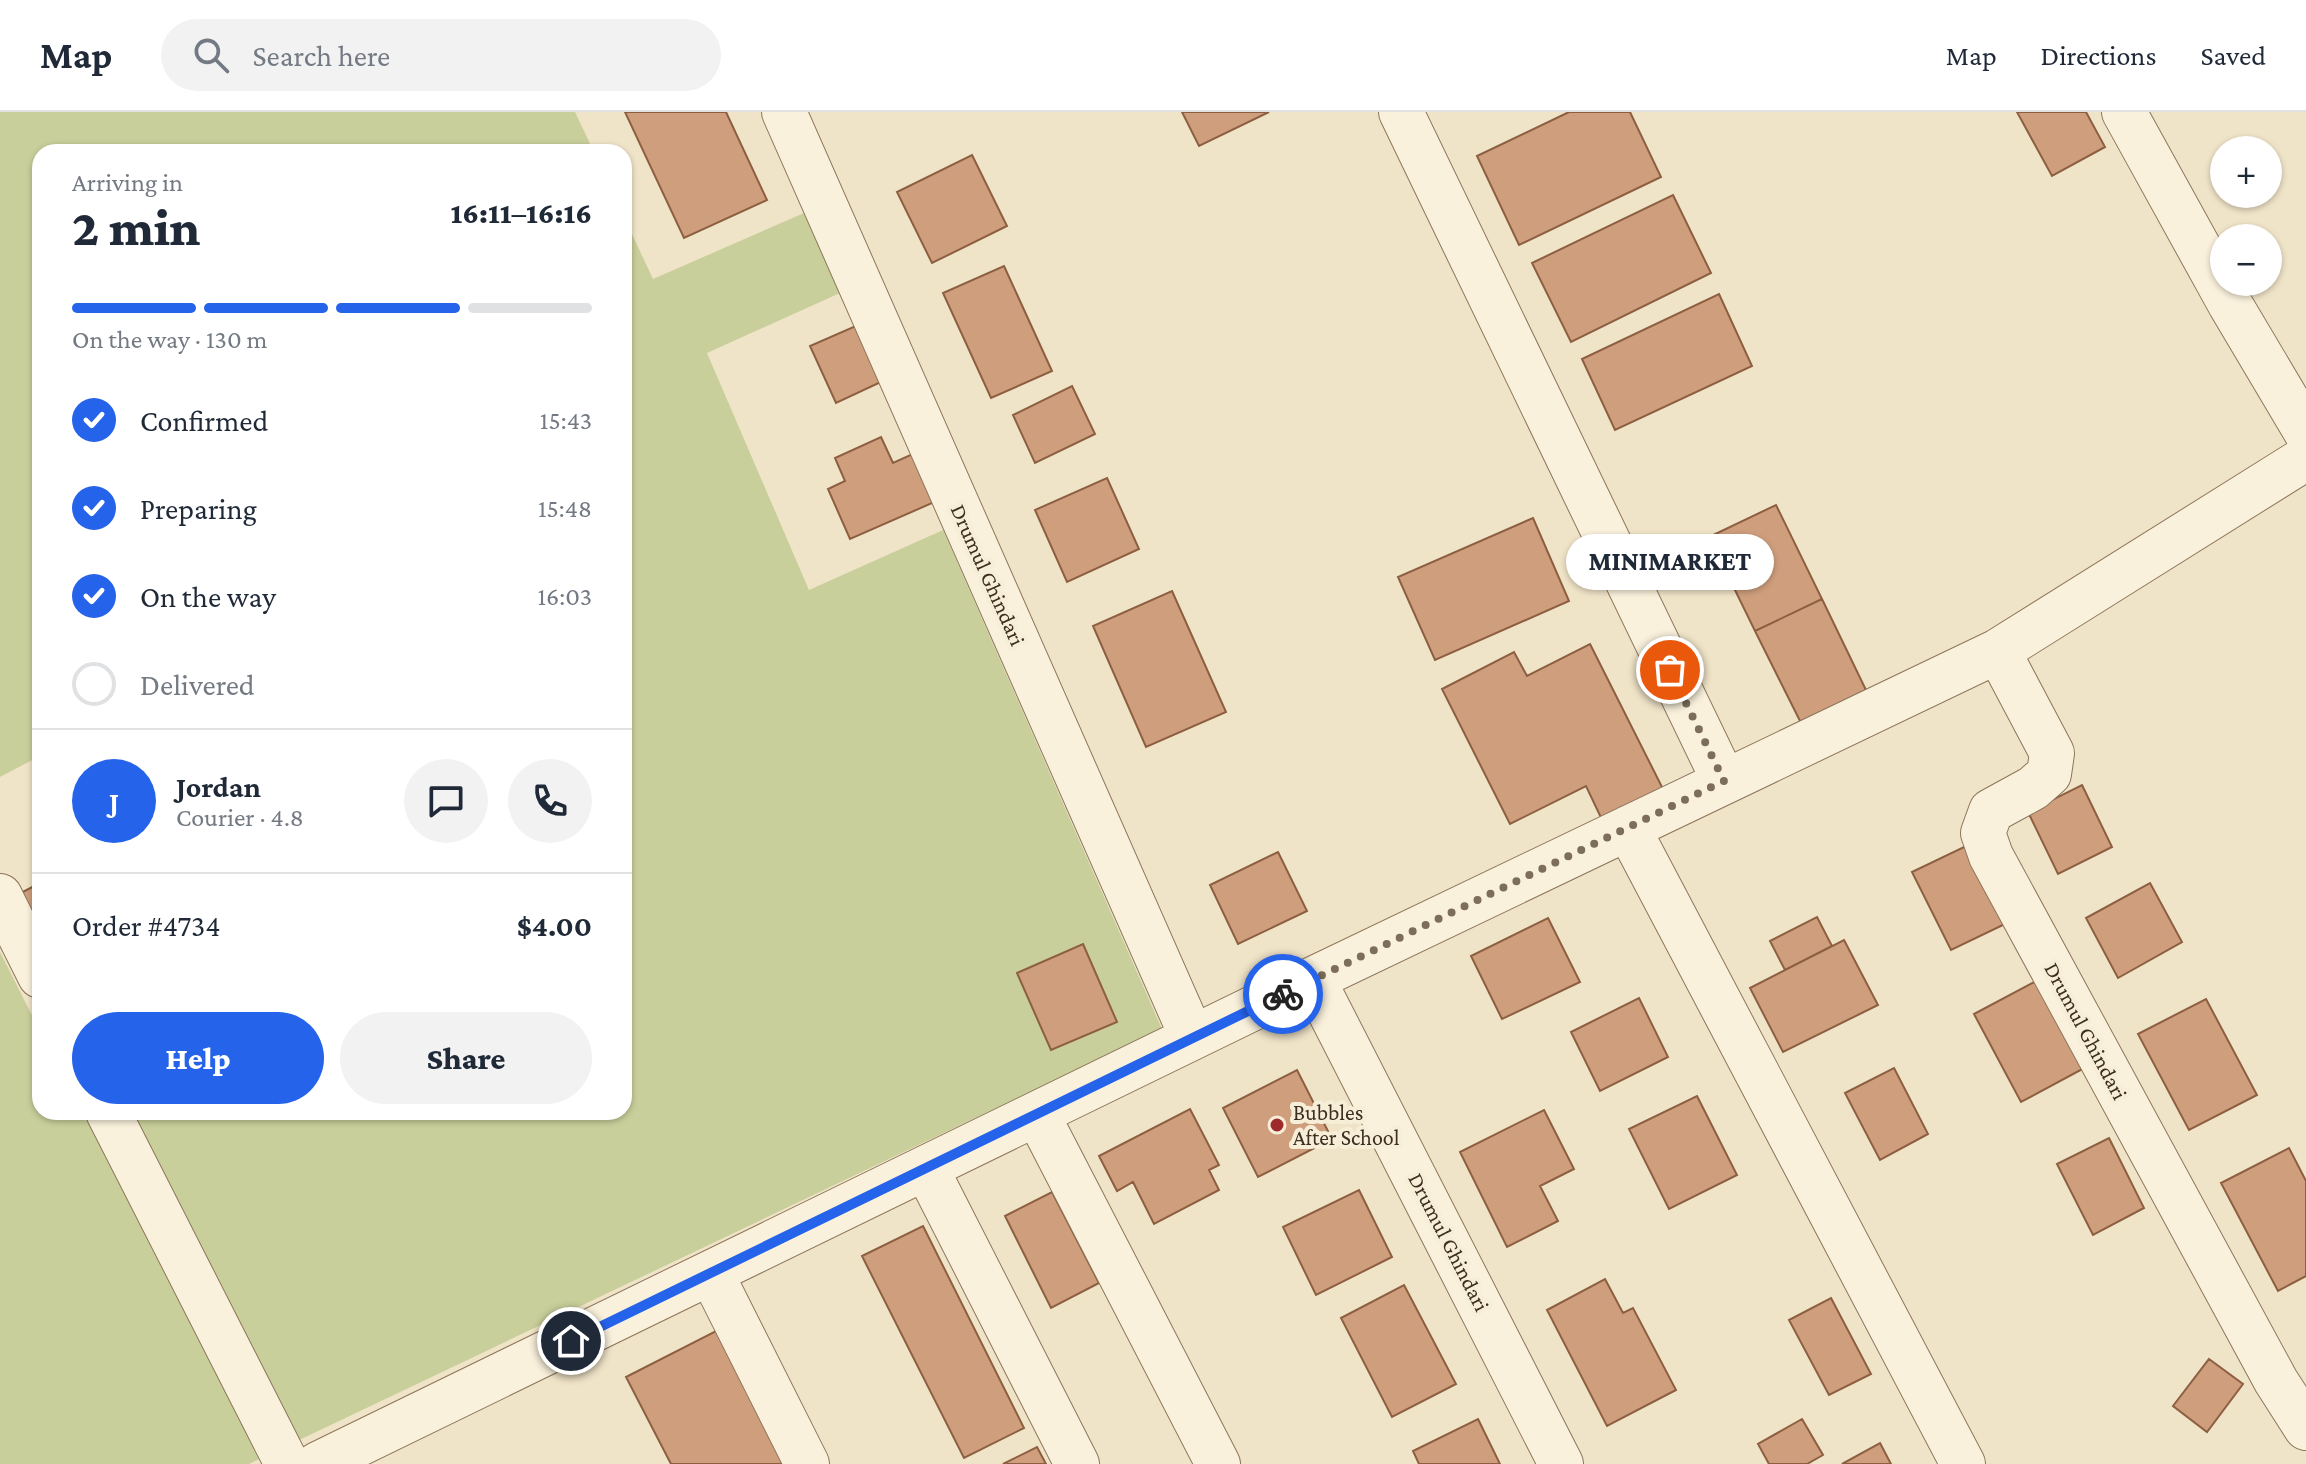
<!DOCTYPE html>
<meta charset="utf-8">
<style>
body{margin:0;font-family:"Crimson Pro",serif;background:#f2f2f3;color:#1f2937;height:100vh;display:flex;flex-direction:column;font-size:30px;white-space:nowrap}
*{box-sizing:border-box;margin:0}
p{font-size:26px;color:#747a83}
.icon{flex:none;width:44px;height:44px;fill:none;stroke:currentColor;stroke-width:2;stroke-linecap:round;stroke-linejoin:round}
.map{position:relative;flex:1;overflow:hidden}
.details{position:absolute;left:32px;top:32px;width:600px;height:976px;display:flex;flex-direction:column;background:#fff;border-radius:24px;box-shadow:0 2px 6px #0004}
.details>*{flex:none}
.fabs{position:absolute;left:2210px;top:24px;display:grid;gap:16px}
.fabs a{display:grid;place-items:center;width:72px;height:72px;border-radius:50%;background:#fff;box-shadow:0 2px 6px #0004;font-size:40px}
.pin{position:absolute;display:grid;place-items:center;width:68px;height:68px;color:#fff;margin:-34px;border:4px solid #fff;border-radius:50%;box-shadow:0 2px 8px #0007}
.courier{position:absolute;display:grid;place-items:center;width:80px;height:80px;margin:-40px;border:6px solid #2563eb;border-radius:50%;background:#fff;color:#222;box-shadow:0 2px 10px #0007}
.bubble{position:absolute;height:56px;border-radius:28px;background:#fff;box-shadow:0 2px 6px #0004;font-size:26px;font-weight:800;line-height:56px;text-align:center}
.headline em{font-style:normal;font-weight:800}
.headline div{display:flex;flex-direction:column-reverse}
.headline{display:flex;align-items:center;justify-content:space-between;height:136px;padding:0 40px}
h1{font-size:52px;font-weight:800;line-height:60px}
.bar{display:grid;grid-template-columns:repeat(4,1fr);gap:12px 8px;align-content:center;height:96px;padding:0 40px}
.bar i{height:10px;border-radius:6px;background:#e0e1e3}
.bar .on{background:#2563eb}
.bar p{grid-column:span 4}
.line{display:flex;align-items:center;gap:20px;padding:0 40px;border-top:2px solid #e0e1e3}
.line div{flex:1}
.round{display:grid;place-items:center;flex:none;width:84px;height:84px;border-radius:42px;background:#f2f2f3}
ol{padding:0 40px;list-style:none}
li{display:flex;align-items:center;gap:24px;height:88px}
li p{margin-inline-start:auto}
li .icon{padding:8px;border-radius:50%;background:#2563eb;color:#fff;stroke-width:4}
li:last-child{color:#747a83}
li i{width:44px;height:44px;border:4px solid #e0e1e3;border-radius:50%}
.action{display:flex;gap:16px;margin-top:auto;padding:16px 40px}
.action a{flex:1;height:92px;border-radius:48px;background:#2563eb;color:#fff;font-size:32px;font-weight:800;line-height:92px;text-align:center}
.action a+a{background:#f2f2f3;color:#1f2937}
header{display:flex;align-items:center;gap:48px;box-sizing:border-box;height:112px;padding:0 40px;background:#fff;border-bottom:2px solid #e0e1e3}
header strong{font-size:38px}
nav{display:flex;gap:44px;margin-inline-start:auto;font-size:28px}
.search{width:560px;height:72px;background:#f2f2f3;display:flex;align-items:center;gap:20px;box-sizing:border-box;padding:0 28px;border-radius:44px;color:#747a83;font-size:30px}
.map>svg:first-child{display:block}
.green{fill:#c9cf9b}
.building{fill:#cf9f7d;stroke:#8d5f41;stroke-width:2}
.lines{fill:none;stroke-linecap:round;stroke-linejoin:round}
.minor-casing{stroke:#8d765c;stroke-width:46}
.minor{stroke:#faf1dc;stroke-width:44}
.done{stroke:#7c6e5b;stroke-width:8;stroke-dasharray:0 14.4}
.route{stroke:#2563eb;stroke-width:10}
.poi-dot{fill:#9e2a2b;stroke:#f7eed8;stroke-width:3}
.labels{text-anchor:middle;dominant-baseline:central;stroke-width:8;stroke-linejoin:round;paint-order:stroke}
.street-label{font-size:22px;fill:#3d2e20;stroke:#f7eed8}
.poi-label{font-size:22px;fill:#3d2e20;stroke:#f7eed8;text-anchor:start}
</style>
<header>
<strong>Map</strong>
<div class="search"><svg class="icon" aria-label="search" viewBox="0 0 24 24"><circle cx="10" cy="10" r="6"/><path d="M15 15l6 6"/></svg>Search here</div>
<nav><a>Map</a><a>Directions</a><a>Saved</a></nav>
</header>
<div class="map">
<svg width="2306" height="1352" viewBox="0 0 2306 1352">
<rect width="100%" height="100%" fill="#f0e4c8"/>
<path class="green" d="M 0,0 L 575,0 L 594,40 L 40,40 L 40,644 L 0,665 Z
M 804,101 L 840,181 L 707,241 L 809,478 L 943,418 L 1162,917 L 249,1352 L 0,1352 L 0,840 L 40,919 L 40,1000 L 624,1000 L 624,105 L 653,167 Z"/>
<path class="building" d="M 625,0 L 726,0 L 767,88 L 684,126 Z
M 1182,0 L 1269,0 L 1199,34 Z
M 1569,0 L 1630,0 L 1661,65 L 1519,133 L 1477,44 Z
M 2017,0 L 2086,0 L 2105,35 L 2052,64 Z
M 972,43 L 1007,114 L 932,151 L 897,80 Z
M 1673,83 L 1711,161 L 1571,230 L 1532,151 Z
M 1004,154 L 1052,259 L 991,286 L 943,181 Z
M 1719,182 L 1752,254 L 1615,318 L 1582,247 Z
M 858,213 L 883,269 L 836,291 L 810,234 Z
M 1072,274 L 1095,322 L 1035,351 L 1013,303 Z
M 881,325 L 893,351 L 926,336 L 948,384 L 850,427 L 828,377 L 845,369 L 835,346 Z
M 1107,366 L 1139,437 L 1067,470 L 1035,398 Z
M 1776,393 L 1822,487 L 1755,519 L 1709,425 Z
M 1533,406 L 1569,489 L 1435,548 L 1398,465 Z
M 1172,479 L 1226,600 L 1146,635 L 1093,514 Z
M 1822,487 L 1866,578 L 1801,611 L 1755,519 Z
M 1590,532 L 1665,681 L 1604,712 L 1586,674 L 1510,712 L 1442,577 L 1514,540 L 1527,564 Z
M 2082,673 L 2112,735 L 2058,762 L 2028,700 Z
M 1966,734 L 2005,812 L 1951,838 L 1912,760 Z
M 1278,740 L 1307,799 L 1238,832 L 1210,773 Z
M 40,771 L 40,828 L 17,783 Z
M 2150,771 L 2182,830 L 2118,866 L 2086,806 Z
M 1817,805 L 1832,834 L 1785,858 L 1770,829 Z
M 1548,806 L 1580,870 L 1502,907 L 1471,844 Z
M 1844,828 L 1878,893 L 1783,940 L 1750,876 Z
M 1083,832 L 1117,910 L 1051,938 L 1017,861 Z
M 2042,866 L 2088,954 L 2021,990 L 1974,902 Z
M 1639,886 L 1668,945 L 1600,979 L 1571,920 Z
M 2206,887 L 2257,983 L 2189,1018 L 2138,922 Z
M 1894,956 L 1928,1022 L 1880,1048 L 1845,981 Z
M 1297,958 L 1332,1027 L 1258,1065 L 1223,996 Z
M 1697,984 L 1737,1063 L 1669,1097 L 1629,1017 Z
M 1190,997 L 1219,1053 L 1209,1058 L 1219,1078 L 1154,1112 L 1133,1070 L 1117,1079 L 1099,1044 Z
M 1544,998 L 1574,1057 L 1540,1074 L 1558,1109 L 1507,1135 L 1460,1040 Z
M 2109,1026 L 2144,1096 L 2093,1123 L 2057,1052 Z
M 2289,1036 L 2306,1069 L 2306,1164 L 2278,1179 L 2221,1071 Z
M 1359,1078 L 1392,1145 L 1316,1183 L 1283,1115 Z
M 1052,1080 L 1099,1171 L 1051,1196 L 1005,1104 Z
M 923,1114 L 1024,1316 L 964,1346 L 862,1144 Z
M 1605,1167 L 1623,1201 L 1633,1196 L 1676,1278 L 1607,1314 L 1547,1198 Z
M 1404,1173 L 1456,1272 L 1392,1305 L 1341,1206 Z
M 1831,1186 L 1871,1262 L 1829,1283 L 1789,1208 Z
M 718,1218 L 787,1352 L 671,1352 L 626,1265 Z
M 2209,1247 L 2243,1272 L 2207,1320 L 2173,1294 Z
M 1478,1307 L 1500,1352 L 1419,1352 L 1413,1339 Z
M 1802,1307 L 1823,1343 L 1807,1352 L 1769,1352 L 1758,1332 Z
M 1880,1331 L 1891,1352 L 1842,1352 Z
M 1037,1335 L 1046,1352 L 1003,1352 Z"/>
<g class="lines">
<g class="minor-casing">
<path id="minor" d="M 784,0 L 1192,925
M 1401,0 L 1724,669
M 2124,0 L 2230,192 L 2306,320
M 1998,539 L 2052,641 L 2049,662 L 2033,676 L 1991,699 L 1983,721 L 1991,744 L 2276,1269 L 2306,1316
M 1628,716 L 1963,1352
M 0,784 L 40,864
M 1313,867 L 1561,1352
M 108,1000 L 287,1352
M 1037,1002 L 1218,1352
M 926,1056 L 1077,1352
M 711,1161 L 807,1352
M 318,1352 L 1313,867 L 1998,539 L 2306,346"/>
</g>
<use href="#minor" class="minor"/>
</g>
<g class="lines">
<path class="done" d="M 1283,882 L 1724,669 L 1670,558"/>
<path class="route" d="M 571,1229 L 1283,882"/>
</g>
<circle class="poi-dot" cx="1277" cy="1013" r="8"/>
<g class="labels">
<g class="street-label">
<text transform="translate(988 463) rotate(66)">Drumul Ghindari</text>
<text transform="translate(2086 919) rotate(62)">Drumul Ghindari</text>
<text transform="translate(1449 1130) rotate(63)">Drumul Ghindari</text>
</g>
<g class="poi-label">
<text x="1293" y="1000">Bubbles<tspan x="1293" dy="25">After School</tspan></text>
</g>
</g>
</svg>
<div class="fabs">
<a>+</a>
<a>−</a>
</div>
<div class="pin" style="left:1670px;top:558px;background:#ea580c"><svg class="icon" aria-label="bag" viewBox="0 0 24 24"><path d="M5 8h14l-1 12H6zM9 8a3 3 0 0 1 6 0"/></svg></div>
<div class="pin" style="left:571px;top:1229px;background:#1f2937"><svg class="icon" aria-label="home" viewBox="0 0 24 24"><path d="M3 11l9-7 9 7M6 9v11h12V9"/></svg></div>
<div class="courier" style="left:1283px;top:882px"><svg class="icon" aria-label="bike" viewBox="0 0 24 24"><circle cx="6" cy="16" r="4"/><circle cx="18" cy="16" r="4"/><path d="M6 16l4-8h5l3 8M10 8l3 8H6M13 5h3"/></svg></div>
<div class="bubble" style="left:1566px;top:422px;width:208px">MINIMARKET</div>
<section class="details">
<div class="headline"><div><h1>2 min</h1><p>Arriving in</p></div><em>16:11–16:16</em></div>
<div class="bar"><i class="on"></i><i class="on"></i><i class="on"></i><i></i><p>On the way · 130 m</p></div>
<ol>
<li><svg class="icon" aria-label="check" viewBox="0 0 24 24"><path d="M5 12l5 5 9-10"/></svg>Confirmed<p>15:43</p></li>
<li><svg class="icon" aria-label="check" viewBox="0 0 24 24"><path d="M5 12l5 5 9-10"/></svg>Preparing<p>15:48</p></li>
<li><svg class="icon" aria-label="check" viewBox="0 0 24 24"><path d="M5 12l5 5 9-10"/></svg>On the way<p>16:03</p></li>
<li><i></i>Delivered</li>
</ol>
<div class="line" style="height:144px"><b class="round" style="background:#2563eb;color:#fff">J</b><div><b>Jordan</b><p>Courier · 4.8</p></div><a class="round"><svg class="icon" aria-label="chat" viewBox="0 0 24 24"><path d="M4 5h16v11H9l-5 4z"/></svg></a><a class="round"><svg class="icon" aria-label="phone" viewBox="0 0 24 24"><path d="M5 4h4l2 5-3 2q2 4 5 5l2-3 5 2v4C11 20 4 13 5 4z"/></svg></a></div>
<div class="line" style="height:104px"><div>Order #4734</div><b>$4.00</b></div>
<div class="action"><a>Help</a><a>Share</a></div>
</section>
</div>
